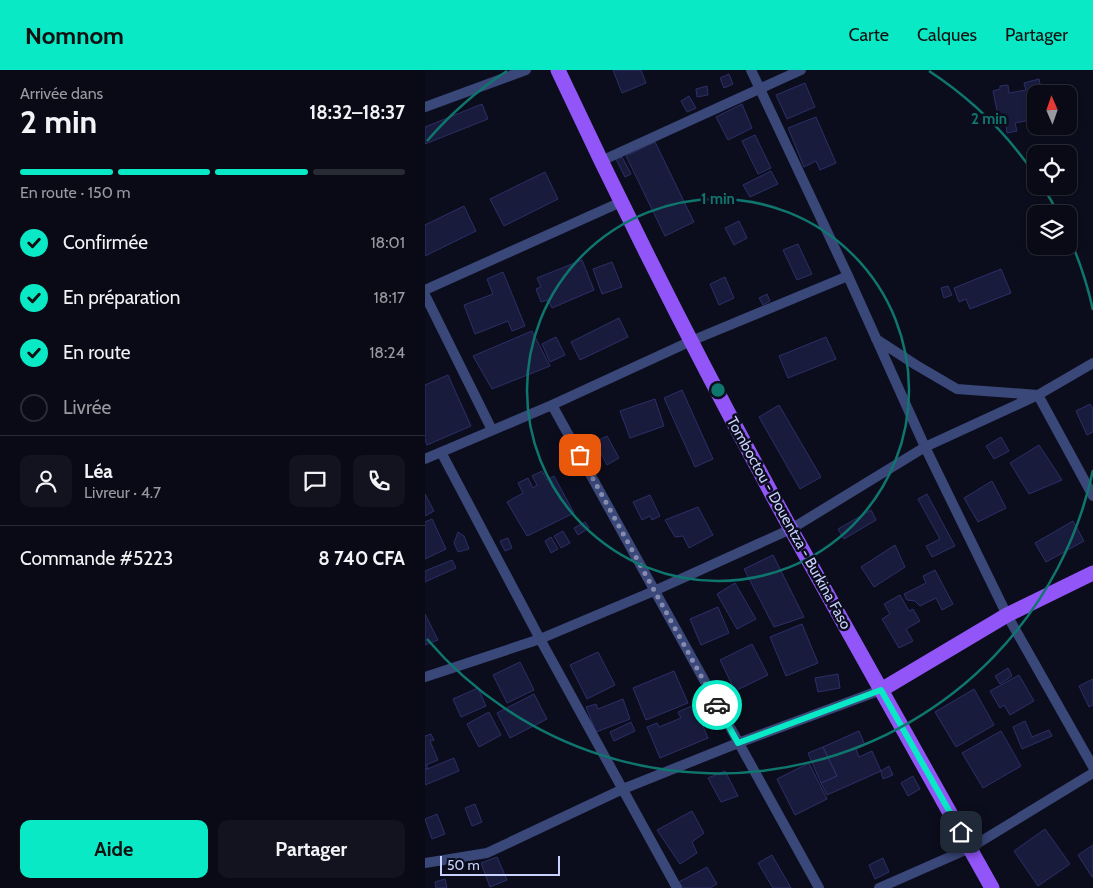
<!DOCTYPE html>
<html lang="fr">
<meta charset="utf-8">
<style>
body{margin:0;font-family:Cabin,sans-serif;background:#12131e;color:#f1f3f6;height:100vh;display:flex;flex-direction:column;font-size:19px;white-space:nowrap}
*{box-sizing:border-box;margin:0}
p{font-size:16px;color:#999aa0}
.icon{flex:none;width:28px;height:28px;fill:none;stroke:currentColor;stroke-width:2;stroke-linecap:round;stroke-linejoin:round}
.map{position:relative;flex:1;overflow:hidden}
.details{display:flex;flex-direction:column;background:#090a15;width:425px}
.details>*{flex:none}
.needle{width:32px;rotate:358deg}
.fabs{position:absolute;left:602px;top:15px;display:grid;gap:10px}
.fabs a{display:grid;place-items:center;width:50px;height:50px;border-radius:10px;background:#090a15;box-shadow:0 1px 4px #0004,0 0 0 1px #292b34;font-size:25px}
.scale{position:absolute;left:15px;bottom:12px;width:120px;box-sizing:border-box;padding-left:5px;border:2px solid #c9d1fd;border-top:0;font-size:14px;line-height:18px;white-space:nowrap;color:#c9d1fd;-webkit-text-stroke:4px #0c0d1c;paint-order:stroke}
.pin{position:absolute;display:grid;place-items:center;width:42px;height:42px;color:#fff;margin:-21px;border-radius:10px;box-shadow:0 2px 8px #0006}
.courier{position:absolute;display:grid;place-items:center;width:50px;height:50px;margin:-25px;border:4px solid #09e9c6;border-radius:50%;background:#fff;color:#222;box-shadow:0 1px 6px #0007}
.summary em{font-style:normal;font-weight:800}
.summary div{display:flex;flex-direction:column-reverse}
.summary{display:flex;align-items:center;justify-content:space-between;height:85px;padding:0 20px}
h1{font-size:32px;font-weight:800;line-height:38px}
.bar{display:grid;grid-template-columns:repeat(4,1fr);gap:8px 5px;align-content:center;height:60px;padding:0 20px}
.bar i{height:6px;border-radius:4px;background:#292b34}
.bar .selected{background:#09e9c6}
.bar p{grid-column:span 4}
.line{display:flex;align-items:center;gap:12px;padding:0 20px;border-top:1px solid #292b34}
.line div{flex:1}
.round{display:grid;place-items:center;flex:none;width:52px;height:52px;border-radius:10px;background:#12131e}
ol{padding:0 20px;list-style:none}
li{display:flex;align-items:center;gap:15px;height:55px}
li p{margin-inline-start:auto}
li .icon{padding:5px;border-radius:50%;background:#09e9c6;color:#111;stroke-width:4}
li:last-child{color:#999aa0}
li i{width:28px;height:28px;border:2px solid #292b34;border-radius:50%}
.primary-button{display:flex;gap:10px;margin-top:auto;padding:10px 20px}
.primary-button a{flex:1;height:58px;border-radius:10px;background:#09e9c6;color:#111;font-size:20px;font-weight:800;line-height:58px;text-align:center}
.primary-button a+a{background:#12131e;color:#f1f3f6}
header{display:flex;align-items:center;gap:30px;box-sizing:border-box;height:70px;padding:0 25px;background:#09e9c6;color:#111}
header strong{font-size:24px}
nav{display:flex;gap:28px;margin-inline-start:auto;font-size:18px}
main{display:flex;flex:1;min-height:0}
.map>svg:first-child{display:block}
.building{fill:#191b3c;stroke:#2c2f67}
.lines{fill:none;stroke-linecap:round;stroke-linejoin:round}
.street{stroke:#394779;stroke-width:10}
.primary{stroke:#9155f8;stroke-width:15}
.done{stroke:#878cae;stroke-width:5;stroke-dasharray:0 9}
.route{stroke:#09e9c6;stroke-width:6}
.ring{fill:none;stroke:#0f766e;stroke-width:2.5}
.labels{text-anchor:middle;dominant-baseline:central;stroke-width:5;stroke-linejoin:round;paint-order:stroke}
.street-label{font-size:15px;fill:#c9d1fd;stroke:#0c0d1c}
.centre{fill:#0f766e;stroke:#0c0d1c;stroke-width:2.5}
.ring-label{font-size:15px;text-anchor:middle;font-weight:bold;fill:#0f766e;stroke:#0c0d1c;stroke-width:5;stroke-linejoin:round;paint-order:stroke}
</style>
<header>
<strong>Nomnom</strong>
<nav><a>Carte</a><a>Calques</a><a>Partager</a></nav>
</header>
<main>
<section class="details">
<div class="summary"><div><h1>2 min</h1><p>Arrivée dans</p></div><em>18:32–18:37</em></div>
<div class="bar"><i class="selected"></i><i class="selected"></i><i class="selected"></i><i></i><p>En route · 150 m</p></div>
<ol>
<li><svg class="icon" aria-label="check" viewBox="0 0 24 24"><path d="M5 12l5 5 9-10"/></svg>Confirmée<p>18:01</p></li>
<li><svg class="icon" aria-label="check" viewBox="0 0 24 24"><path d="M5 12l5 5 9-10"/></svg>En préparation<p>18:17</p></li>
<li><svg class="icon" aria-label="check" viewBox="0 0 24 24"><path d="M5 12l5 5 9-10"/></svg>En route<p>18:24</p></li>
<li><i></i>Livrée</li>
</ol>
<div class="line" style="height:90px"><a class="round"><svg class="icon" aria-label="person" viewBox="0 0 24 24"><circle cx="12" cy="8" r="4"/><path d="M4 21q1-7 8-7t8 7"/></svg></a><div><b>Léa</b><p>Livreur · 4.7</p></div><a class="round"><svg class="icon" aria-label="chat" viewBox="0 0 24 24"><path d="M4 5h16v11H9l-5 4z"/></svg></a><a class="round"><svg class="icon" aria-label="phone" viewBox="0 0 24 24"><path d="M5 4h4l2 5-3 2q2 4 5 5l2-3 5 2v4C11 20 4 13 5 4z"/></svg></a></div>
<div class="line" style="height:65px"><div>Commande #5223</div><b>8 740 CFA</b></div>
<div class="primary-button"><a>Aide</a><a>Partager</a></div>
</section>
<div class="map">
<svg width="668" height="818" viewBox="0 0 668 818">
<rect width="100%" height="100%" fill="#0c0d1c"/>
<path class="building" d="M 188,0 L 216,0 L 221,13 L 197,23 Z
M 304,4 L 308,14 L 299,18 L 295,8 Z
M 614,9 L 617,24 L 611,24 L 611,49 L 590,53 L 592,61 L 582,63 L 581,55 L 575,56 L 568,21 L 575,19 L 575,16 L 583,15 L 584,23 L 601,20 L 599,13 Z
M 380,13 L 390,37 L 362,49 L 351,25 Z
M 282,16 L 283,25 L 272,27 L 271,19 Z
M 264,26 L 271,38 L 262,42 L 256,31 Z
M 57,34 L 63,49 L 0,74 L 0,57 Z
M 317,34 L 327,58 L 303,70 L 291,47 Z
M 391,47 L 411,93 L 395,100 L 391,91 L 379,97 L 363,58 Z
M 330,65 L 346,98 L 333,104 L 317,71 Z
M 230,72 L 269,152 L 240,166 L 201,86 Z
M 197,87 L 206,104 L 200,107 L 191,89 Z
M 346,101 L 353,114 L 325,127 L 318,115 Z
M 120,102 L 133,129 L 79,156 L 65,129 Z
M 39,136 L 51,161 L 0,186 L 0,155 Z
M 314,151 L 322,168 L 309,175 L 300,158 Z
M 373,174 L 387,204 L 372,210 L 358,180 Z
M 157,190 L 169,220 L 127,238 L 123,230 L 116,232 L 111,219 L 116,217 L 112,208 Z
M 187,192 L 197,217 L 177,224 L 168,199 Z
M 576,199 L 586,223 L 545,239 L 541,229 L 534,232 L 529,218 Z
M 78,202 L 100,256 L 87,261 L 83,251 L 50,264 L 39,235 L 68,224 L 62,209 Z
M 300,207 L 309,228 L 294,235 L 285,214 Z
M 523,216 L 527,225 L 519,228 L 516,218 Z
M 342,224 L 345,231 L 338,235 L 334,228 Z
M 194,248 L 203,267 L 155,290 L 146,272 Z
M 107,261 L 125,296 L 67,319 L 48,286 Z
M 131,267 L 140,285 L 125,292 L 117,274 Z
M 401,267 L 411,289 L 363,308 L 354,286 Z
M 23,305 L 46,356 L 2,375 L 0,370 L 0,315 Z
M 257,320 L 288,389 L 270,397 L 239,328 Z
M 230,329 L 239,356 L 205,368 L 195,341 Z
M 665,334 L 668,339 L 668,362 L 662,365 L 651,341 Z
M 354,335 L 396,407 L 375,419 L 334,347 Z
M 182,366 L 194,388 L 182,395 L 170,372 Z
M 576,367 L 584,381 L 569,389 L 561,376 Z
M 614,375 L 637,410 L 604,424 L 585,393 Z
M 117,401 L 122,410 L 129,406 L 149,443 L 102,466 L 82,432 L 98,423 L 93,413 L 103,408 L 108,418 L 112,415 L 107,406 Z
M 567,411 L 581,438 L 553,452 L 539,428 Z
M 0,424 L 9,441 L 0,446 Z
M 502,424 L 530,476 L 507,487 L 501,476 L 515,469 L 493,429 Z
M 225,425 L 235,446 L 227,450 L 225,446 L 217,450 L 208,432 Z
M 273,437 L 288,465 L 264,478 L 258,466 L 250,467 L 240,450 Z
M 446,440 L 451,450 L 419,469 L 413,459 Z
M 7,449 L 21,479 L 0,489 L 0,452 Z
M 648,451 L 659,471 L 621,492 L 610,473 Z
M 160,452 L 164,458 L 153,465 L 149,458 Z
M 138,461 L 145,473 L 136,478 L 129,466 Z
M 33,462 L 39,466 L 44,479 L 33,482 L 29,473 Z
M 126,467 L 133,479 L 126,483 L 120,471 Z
M 83,468 L 87,478 L 80,481 L 75,471 Z
M 470,475 L 480,497 L 449,517 L 436,497 Z
M 348,485 L 379,547 L 349,557 L 319,499 Z
M 27,490 L 31,498 L 0,512 L 0,501 Z
M 510,500 L 528,534 L 517,540 L 511,528 L 495,536 L 490,531 L 482,530 L 479,524 L 501,513 L 498,506 Z
M 310,513 L 331,549 L 312,559 L 292,524 Z
M 475,525 L 484,541 L 488,539 L 495,551 L 481,559 L 488,571 L 474,578 L 457,549 L 465,544 L 459,534 Z
M 293,537 L 304,563 L 276,575 L 265,549 Z
M 0,544 L 13,570 L 0,575 Z
M 377,554 L 393,593 L 361,606 L 345,567 Z
M 327,574 L 343,605 L 310,621 L 295,590 Z
M 173,582 L 190,615 L 162,629 L 145,595 Z
M 95,592 L 109,620 L 82,633 L 68,605 Z
M 583,598 L 587,606 L 575,614 L 570,606 Z
M 249,601 L 263,633 L 221,650 L 208,618 Z
M 413,604 L 415,618 L 393,622 L 390,608 Z
M 594,605 L 609,631 L 585,645 L 579,635 L 575,638 L 565,621 Z
M 668,609 L 668,635 L 664,637 L 654,616 Z
M 53,618 L 61,636 L 36,647 L 28,629 Z
M 549,619 L 569,655 L 531,677 L 510,642 Z
M 109,624 L 122,649 L 85,668 L 72,643 Z
M 198,629 L 205,649 L 171,662 L 161,637 L 171,634 L 173,639 Z
M 269,635 L 283,668 L 235,688 L 222,657 L 232,653 L 234,657 L 256,648 L 253,642 Z
M 64,642 L 76,665 L 54,677 L 42,654 Z
M 600,651 L 607,667 L 624,660 L 627,666 L 597,679 L 588,657 Z
M 206,652 L 210,661 L 189,671 L 185,662 Z
M 434,661 L 440,675 L 431,679 L 434,687 L 447,681 L 456,701 L 402,725 L 396,713 L 412,706 L 398,677 Z
M 576,661 L 596,696 L 558,718 L 537,683 Z
M 6,664 L 9,670 L 5,671 L 13,690 L 1,695 L 3,698 L 0,699 L 0,666 Z
M 398,677 L 412,706 L 396,713 L 383,683 Z
M 29,688 L 34,701 L 0,715 L 0,700 Z
M 384,693 L 402,729 L 370,745 L 352,709 Z
M 464,696 L 468,705 L 458,709 L 456,701 Z
M 300,701 L 313,726 L 296,732 L 283,708 Z
M 488,706 L 495,719 L 483,726 L 476,713 Z
M 50,734 L 57,752 L 47,756 L 40,738 Z
M 267,741 L 279,763 L 267,772 L 272,783 L 255,794 L 232,760 Z
M 12,744 L 20,764 L 7,769 L 0,749 Z
M 620,759 L 645,794 L 613,816 L 589,781 Z
M 668,775 L 668,807 L 667,807 L 653,785 Z
M 347,785 L 366,818 L 348,818 L 333,793 Z
M 72,787 L 82,810 L 65,817 L 56,793 Z
M 458,788 L 464,802 L 450,809 L 444,795 Z
M 282,797 L 292,814 L 285,818 L 258,818 L 254,812 Z
M 20,809 L 22,818 L 11,818 L 10,812 Z"/>
<g class="lines">
<path class="street" d="M 326,0 L 423,206 L 500,377 L 582,545 L 668,697
M 0,37 L 101,0
M 176,91 L 376,0
M 0,220 L 196,132
M 0,225 L 67,360
M 451,269 L 491,295 L 532,319 L 613,325 L 668,426
M 127,335 L 394,818
M 16,382 L 115,569 L 252,818
M 0,389 L 127,335 L 266,271 L 423,206
M 0,607 L 115,569 L 229,521 L 366,459 L 500,377 L 613,325 L 668,293
M 0,793 L 62,783 L 198,719 L 313,673 L 456,620
M 454,818 L 545,778 L 668,703"/>
<path class="primary" d="M 133,0 C 206,156 284,310 367,461 C 433,580 501,699 567,818
M 456,620 L 582,545 L 668,503"/>
</g>
<g class="lines">
<path class="done" d="M 155,385 L 292,635"/>
<path class="route" d="M 292,635 L 313,673 L 456,620 L 536,762"/>
</g>
<g class="ring">
<circle cx="293" cy="320" r="191"/>
<path d="M668 400A383 383 0 0 1 2 569M2 71A383 383 0 0 1 82 1M504 1A383 383 0 0 1 611 106M618 117A383 383 0 0 1 633 143M644 167A383 383 0 0 1 668 240"/>
</g>
<g class="labels">
<g class="street-label">
<text transform="translate(364 453) rotate(61)">Tomboctou - Douentza - Burkina Faso</text>
</g>
</g>
<circle cx="293" cy="320" r="8" class="centre"/>
<g class="ring-label">
<text x="564" y="54">2 min</text>
<text x="293" y="134">1 min</text>
</g>
</svg>
<div class="fabs">
<a><svg class="needle" viewBox="-14 -14 28 28"><path d="M0-13l5 13h-10z" fill="#e53935"/><path d="M0 13l5-13h-10z" fill="#999aa0"/></svg></a>
<a><svg class="icon" aria-label="locate" viewBox="0 0 24 24"><circle cx="12" cy="12" r="6"/><path d="M12 2v4M12 18v4M2 12h4M18 12h4"/></svg></a>
<a><svg class="icon" aria-label="layers" viewBox="0 0 24 24"><path d="M12 4l9 5-9 5-9-5zM3 14l9 5 9-5"/></svg></a>
</div>
<div class="scale">50 m</div>
<div class="pin" style="left:155px;top:385px;background:#ea580c"><svg class="icon" aria-label="bag" viewBox="0 0 24 24"><path d="M5 8h14l-1 12H6zM9 8a3 3 0 0 1 6 0"/></svg></div>
<div class="pin" style="left:536px;top:762px;background:#1f2937"><svg class="icon" aria-label="home" viewBox="0 0 24 24"><path d="M3 11l9-7 9 7M6 9v11h12V9"/></svg></div>
<div class="courier" style="left:292px;top:635px"><svg class="icon" aria-label="car" viewBox="0 0 24 24"><path d="M5 17H2v-5l4-1 3-4h7l3 4 3 1v5h-3M9 17h6M6 11h13"/><circle cx="7" cy="17" r="2"/><circle cx="17" cy="17" r="2"/></svg></div>
</div>
</main>
